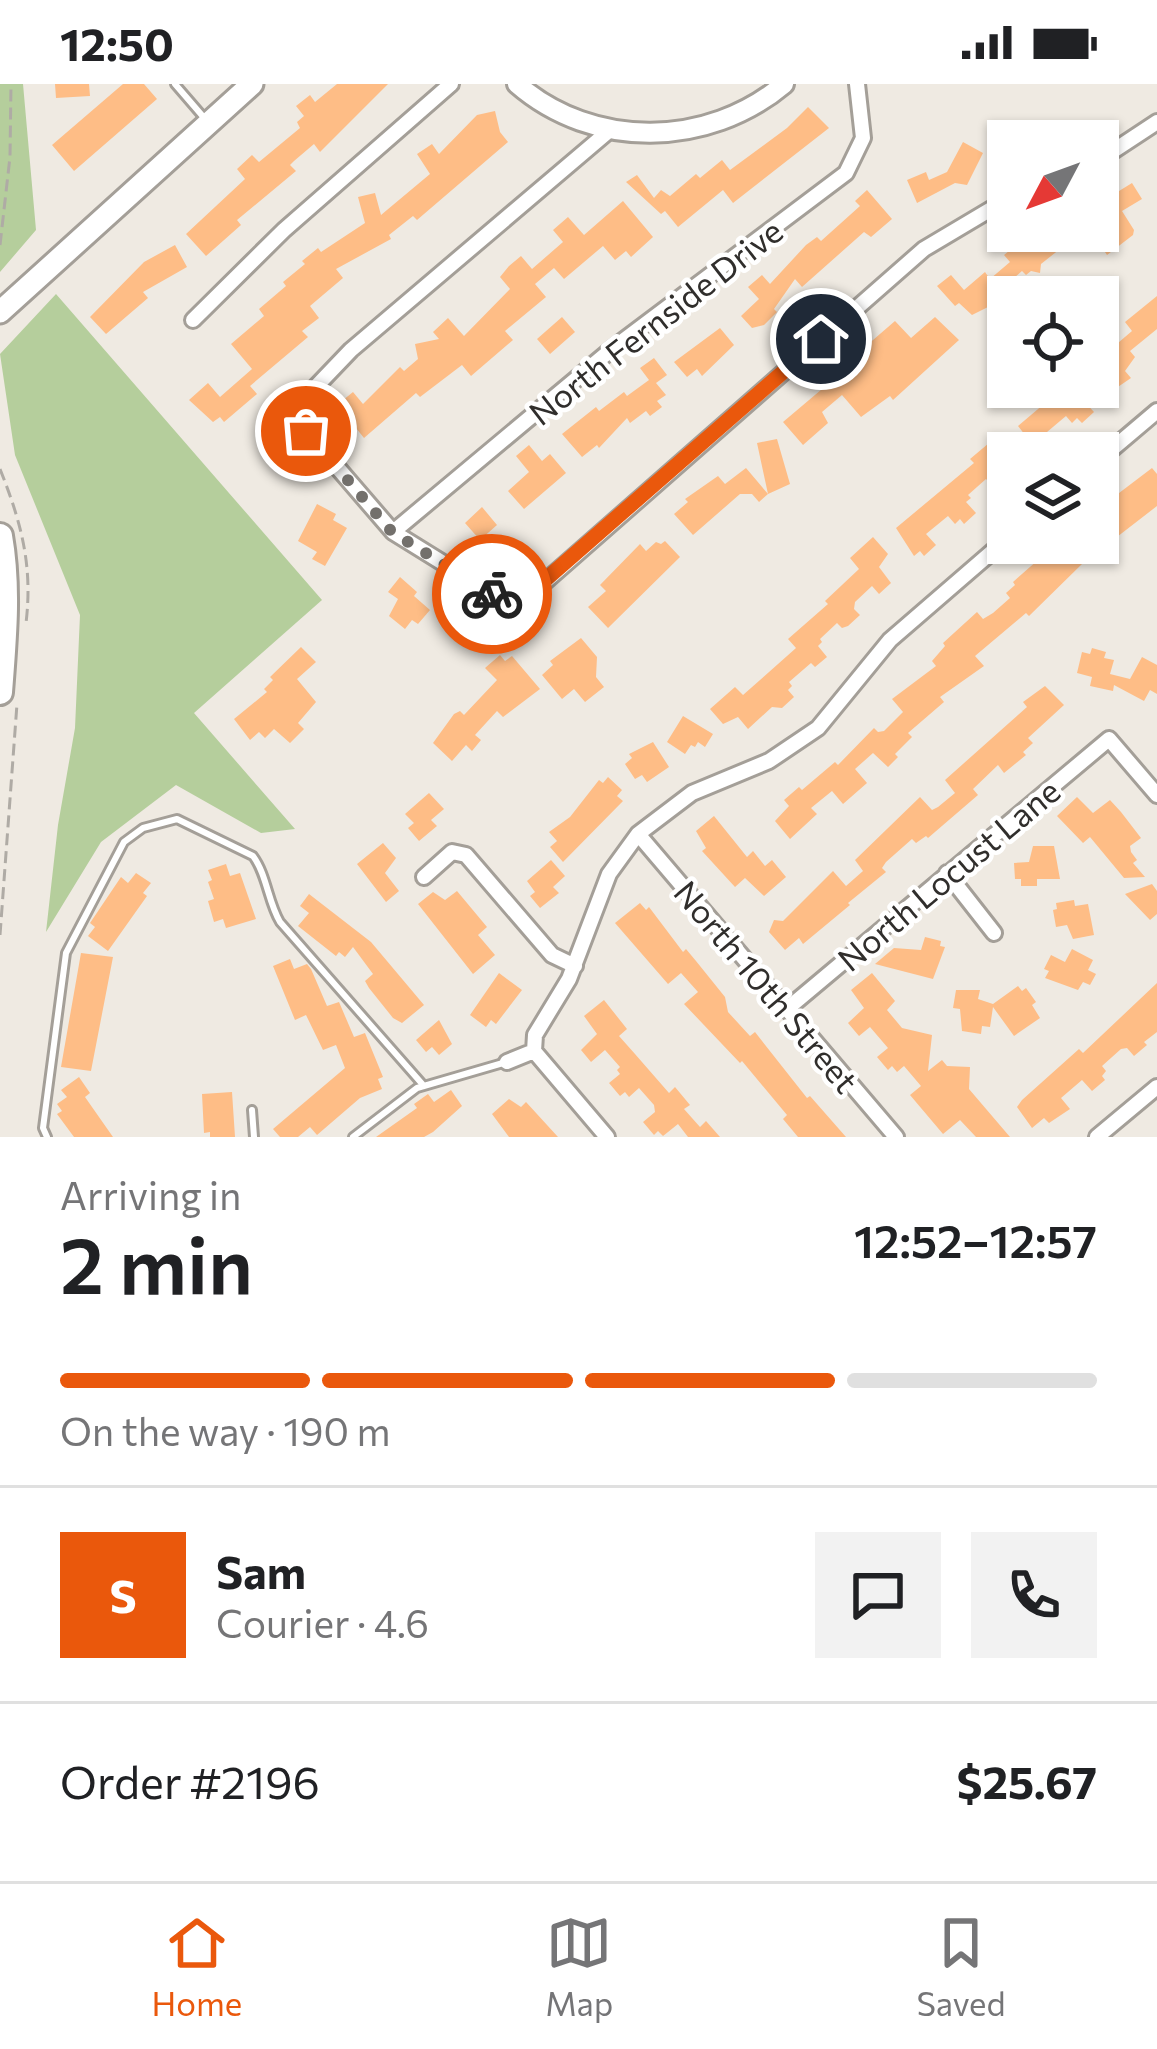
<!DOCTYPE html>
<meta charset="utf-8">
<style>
body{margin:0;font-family:Commissioner,sans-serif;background:#f2f2f2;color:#202124;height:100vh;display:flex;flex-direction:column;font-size:45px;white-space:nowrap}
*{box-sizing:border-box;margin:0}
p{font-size:39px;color:#757577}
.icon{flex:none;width:66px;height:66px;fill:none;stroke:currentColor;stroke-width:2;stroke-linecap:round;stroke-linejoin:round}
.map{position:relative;height:1053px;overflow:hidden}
.panel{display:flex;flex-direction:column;background:#fff;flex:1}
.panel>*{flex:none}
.needle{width:78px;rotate:229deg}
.buttons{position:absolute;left:987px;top:36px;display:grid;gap:24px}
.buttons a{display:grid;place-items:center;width:132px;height:132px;border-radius:0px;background:#fff;box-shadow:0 3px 9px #0004;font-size:60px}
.pin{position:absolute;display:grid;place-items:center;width:102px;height:102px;color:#fff;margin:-51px;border:6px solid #fff;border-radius:50%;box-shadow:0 3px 12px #0007}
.courier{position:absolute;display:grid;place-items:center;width:120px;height:120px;margin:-60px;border:9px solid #ea580c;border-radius:50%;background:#fff;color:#222;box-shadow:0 3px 15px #0007}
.headline em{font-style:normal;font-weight:600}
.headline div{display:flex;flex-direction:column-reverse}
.headline{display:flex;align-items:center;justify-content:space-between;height:204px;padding:0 60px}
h1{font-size:78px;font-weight:600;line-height:90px}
.bar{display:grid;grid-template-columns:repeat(4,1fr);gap:18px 12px;align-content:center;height:144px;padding:0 60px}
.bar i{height:15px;border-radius:9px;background:#e0e0e0}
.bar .active{background:#ea580c}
.bar p{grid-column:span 4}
.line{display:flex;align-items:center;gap:30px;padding:0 60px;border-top:3px solid #e0e0e0}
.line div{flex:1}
.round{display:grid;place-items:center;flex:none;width:126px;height:126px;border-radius:0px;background:#f2f2f2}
.status{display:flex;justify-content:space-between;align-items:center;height:84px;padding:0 60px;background:#fff;direction:ltr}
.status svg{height:33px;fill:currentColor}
.dock{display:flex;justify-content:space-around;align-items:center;height:168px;border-top:3px solid #e0e0e0;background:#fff;font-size:33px;color:#757577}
.dock a{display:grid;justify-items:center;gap:6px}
.dock .active{color:#ea580c}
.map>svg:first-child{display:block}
.green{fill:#b5ce9c}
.building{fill:#febd86}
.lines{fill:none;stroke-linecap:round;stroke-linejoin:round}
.lane-casing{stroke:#a49f98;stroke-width:12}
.street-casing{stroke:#a49f98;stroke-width:20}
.secondary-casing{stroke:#a49f98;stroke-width:24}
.primary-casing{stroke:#a49f98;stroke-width:27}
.highway-casing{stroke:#a49f98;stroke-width:30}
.path{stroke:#afaba5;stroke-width:3;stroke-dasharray:12 6;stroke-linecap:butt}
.lane{stroke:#fff;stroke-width:6}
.street{stroke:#fff;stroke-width:14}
.secondary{stroke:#fff;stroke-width:18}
.primary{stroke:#fff;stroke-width:21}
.highway{stroke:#fff;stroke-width:24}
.done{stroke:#73706c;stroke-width:12;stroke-dasharray:0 21.6}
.route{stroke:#ea580c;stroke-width:15}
.labels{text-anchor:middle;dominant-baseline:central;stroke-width:9;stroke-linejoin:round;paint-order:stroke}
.street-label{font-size:33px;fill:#302e2c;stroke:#fff}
</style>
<div class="status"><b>12:50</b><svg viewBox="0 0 49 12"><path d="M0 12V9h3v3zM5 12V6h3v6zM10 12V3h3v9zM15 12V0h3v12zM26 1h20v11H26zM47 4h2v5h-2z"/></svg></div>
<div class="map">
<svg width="1157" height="1053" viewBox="0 0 1157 1053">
<rect width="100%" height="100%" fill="#efeae2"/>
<path class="green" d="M 0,0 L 23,0 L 36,146 L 0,188 Z
M 56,210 L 322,516 L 194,629 L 295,745 L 261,749 L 176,701 L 101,758 L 46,848 L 58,741 L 75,644 L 80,531 L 15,371 L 0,270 Z"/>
<path class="building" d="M 55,0 L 89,0 L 90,12 L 56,14 Z
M 123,0 L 144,0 L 157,15 L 74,87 L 52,61 Z
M 337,0 L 388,0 L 320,68 L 314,60 L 294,77 L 290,81 L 296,87 L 237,136 L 241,141 L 206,172 L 186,150 L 245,95 L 237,85 L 252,71 L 259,78 L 300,44 L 297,38 L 304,32 L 296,22 L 310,11 L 315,18 Z
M 808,23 L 829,44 L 733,119 L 723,106 L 678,143 L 665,127 L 661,130 L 626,98 L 637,91 L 654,114 L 661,106 L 670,112 L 696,90 L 700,94 L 722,76 L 730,86 L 787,44 Z
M 495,27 L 500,48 L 508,58 L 417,136 L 413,132 L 389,151 L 391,155 L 336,185 L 343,194 L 310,222 L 319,234 L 302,247 L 308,253 L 250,302 L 257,310 L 224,338 L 220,333 L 213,338 L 189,316 L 208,299 L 220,313 L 252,285 L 231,260 L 264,232 L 259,225 L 286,202 L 283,198 L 305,180 L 302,177 L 318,164 L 321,168 L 365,139 L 358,113 L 375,109 L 381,131 L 430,90 L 417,70 L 432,60 L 439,70 L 477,31 Z
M 963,58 L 983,69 L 967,101 L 955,99 L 917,119 L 907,96 L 926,88 L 929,96 L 947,88 Z
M 1132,99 L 1142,115 L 1122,127 L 1134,146 L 1133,151 L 1107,171 L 1091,147 L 1098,147 L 1098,120 Z
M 867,106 L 892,135 L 871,153 L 864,148 L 802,203 L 795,195 L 774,225 L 777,228 L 764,241 L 752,244 L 741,232 L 759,215 L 748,203 L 762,191 L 770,200 L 806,161 L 817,153 L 821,157 L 860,122 L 855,117 Z
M 623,117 L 653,153 L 631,173 L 626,167 L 615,176 L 603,162 L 564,195 L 554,184 L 535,200 L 546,213 L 505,247 L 513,256 L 471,292 L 462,281 L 420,313 L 416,309 L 364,354 L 356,344 L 350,349 L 336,333 L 345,331 L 337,321 L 353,308 L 363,320 L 400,283 L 404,287 L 418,275 L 415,260 L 439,255 L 433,248 L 448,234 L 464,252 L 510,205 L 500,193 L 509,182 L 521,172 L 532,185 L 563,158 L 553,146 L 568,133 L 584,151 Z
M 1034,147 L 1053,147 L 1065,161 L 1041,180 L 1040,189 L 1031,187 L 1026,191 L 1022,187 L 994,211 L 988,223 L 972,231 L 959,219 L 955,222 L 937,202 L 951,191 L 964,206 L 985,188 L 990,195 L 1010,178 L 1004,171 Z
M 175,161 L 187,183 L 143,208 L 148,214 L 106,250 L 90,233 L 144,178 Z
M 1157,212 L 1157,245 L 1130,267 L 1135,273 L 1125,287 L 1131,294 L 1112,307 L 1101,294 L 1106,289 L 1098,276 L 1132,247 L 1125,238 Z
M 562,233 L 575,248 L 550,270 L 537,255 Z
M 935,233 L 959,256 L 893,316 L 890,312 L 861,333 L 842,311 L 822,328 L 828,339 L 803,361 L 783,338 L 854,278 L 851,275 L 895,237 L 911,254 Z
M 720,244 L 734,261 L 702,292 L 697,285 L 687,293 L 674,278 Z
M 654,274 L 667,291 L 656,299 L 666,311 L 657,317 L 662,323 L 650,332 L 646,327 L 630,339 L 627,334 L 599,364 L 597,361 L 582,373 L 562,350 L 596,323 L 599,327 L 624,308 L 627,312 L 649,296 L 640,284 Z
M 1064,303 L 1100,303 L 1084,317 L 1094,328 L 1082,339 L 1077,334 L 1072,339 L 1066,332 L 1047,348 L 1057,360 L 1046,369 L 1013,369 L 1029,356 L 1018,342 Z
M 995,354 L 1008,369 L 995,369 L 1004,380 L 1000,384 L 1008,393 L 1008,403 L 1000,410 L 986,395 L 968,411 L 971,414 L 966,418 L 976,429 L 964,440 L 960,435 L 955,440 L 948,432 L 926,450 L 936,461 L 924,472 L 920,467 L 914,472 L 896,444 L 974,379 L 970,375 Z
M 777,355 L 790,400 L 768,410 L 757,359 Z
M 529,361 L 542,377 L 550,370 L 566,389 L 524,425 L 508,407 L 529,388 L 516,372 Z
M 746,384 L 768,410 L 759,418 L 752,410 L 740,410 L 693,451 L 674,430 L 688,418 L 685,415 L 718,392 L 725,400 Z
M 1152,384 L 1157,390 L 1157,422 L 1082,480 L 1029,532 L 1026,529 L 975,572 L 984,582 L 940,613 L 944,618 L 908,649 L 912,653 L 895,670 L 898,673 L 888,683 L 873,669 L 855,685 L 867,699 L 843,720 L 832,707 L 811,724 L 817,730 L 790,755 L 775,737 L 789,722 L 784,716 L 799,703 L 802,706 L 835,678 L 838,681 L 874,644 L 878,648 L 884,647 L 903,628 L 892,615 L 936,582 L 932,577 L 945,562 L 943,559 L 977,528 L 983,535 L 993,529 L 1010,514 L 1006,509 L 1015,501 L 1013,498 L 1055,461 L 1060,466 L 1068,459 L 1098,459 L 1098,437 L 1103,433 L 1098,425 Z
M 317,420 L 336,430 L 333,436 L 347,444 L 325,482 L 312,475 L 317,468 L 298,457 Z
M 482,423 L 497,441 L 480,456 L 465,439 Z
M 873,453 L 888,470 L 879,483 L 891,499 L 879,510 L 872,502 L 855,518 L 854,525 L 860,531 L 848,542 L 842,544 L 837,539 L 820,555 L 822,558 L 818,562 L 827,573 L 815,583 L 811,579 L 789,598 L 792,602 L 788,606 L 794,613 L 782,624 L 772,623 L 748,645 L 738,633 L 723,640 L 710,625 L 735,603 L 743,611 L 796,564 L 788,555 L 828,520 L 825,517 L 859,485 L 850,474 Z
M 665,457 L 680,473 L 608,544 L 588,523 L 606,507 L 600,501 L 640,460 L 646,467 L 656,458 L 661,460 Z
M 400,493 L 417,508 L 414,512 L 430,526 L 418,540 L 412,536 L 405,545 L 389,532 L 398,515 L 388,508 Z
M 581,554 L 597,573 L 596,593 L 604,603 L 585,618 L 574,605 L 562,615 L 542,591 L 553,581 L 550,577 Z
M 301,563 L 316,578 L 297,595 L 316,618 L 298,639 L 304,645 L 290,659 L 274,645 L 265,654 L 259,648 L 250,656 L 234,635 L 267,608 L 264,605 L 273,596 L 270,593 Z
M 1092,564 L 1106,568 L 1104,574 L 1114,576 L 1110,590 L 1130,595 L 1142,573 L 1157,581 L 1157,610 L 1150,606 L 1144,617 L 1114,601 L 1113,607 L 1090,602 L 1092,593 L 1077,589 L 1082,568 L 1090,570 Z
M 500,571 L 505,577 L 512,572 L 540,605 L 503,633 L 497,627 L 475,651 L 481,656 L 472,667 L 466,661 L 452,677 L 433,659 L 454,630 L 460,627 L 464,631 L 497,596 L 485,584 Z
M 1045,602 L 1064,621 L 1028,654 L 1033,659 L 1023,668 L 1026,671 L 1004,689 L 998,681 L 973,705 L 978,711 L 928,754 L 926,752 L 916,759 L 912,755 L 886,778 L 882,784 L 886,788 L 848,819 L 850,821 L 803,860 L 799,854 L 785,866 L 769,848 L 774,836 L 783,837 L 833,787 L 846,802 L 863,787 L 855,776 L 920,713 L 932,726 L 938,723 L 955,709 L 945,696 L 1027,623 L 1023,618 Z
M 683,632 L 713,650 L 705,663 L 698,658 L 695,663 L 691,661 L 685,670 L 667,658 Z
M 653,658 L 669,683 L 647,698 L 642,691 L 635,695 L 625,680 L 632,674 L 629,670 Z
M 608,693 L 622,706 L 617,712 L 623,717 L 563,778 L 550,763 L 557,757 L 549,748 L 570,733 L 599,696 L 603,699 Z
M 429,709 L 444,725 L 431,736 L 437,742 L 419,757 L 408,744 L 414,739 L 405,730 Z
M 1077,713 L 1093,729 L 1110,716 L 1121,728 L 1141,754 L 1130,762 L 1131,768 L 1137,776 L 1133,779 L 1145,793 L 1124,794 L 1090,753 L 1083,759 L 1057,732 Z
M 714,732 L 747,773 L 753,767 L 765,782 L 772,776 L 786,793 L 764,812 L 745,794 L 735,803 L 702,767 L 706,764 L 696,747 Z
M 383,759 L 396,774 L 385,789 L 399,807 L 386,818 L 357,780 Z
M 1033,762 L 1054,762 L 1060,795 L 1037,795 L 1037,802 L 1021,802 L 1021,795 L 1015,795 L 1014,779 L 1029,778 Z
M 551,776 L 565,792 L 553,803 L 559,809 L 540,824 L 530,812 L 535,808 L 527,797 Z
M 226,780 L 230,792 L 240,789 L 256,835 L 226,844 L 223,835 L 214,838 L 208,817 L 214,815 L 208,798 L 212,796 L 208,786 Z
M 136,789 L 151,799 L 143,809 L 147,812 L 108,867 L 88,852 L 95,843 L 90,839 L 121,793 L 128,799 Z
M 1152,800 L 1157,807 L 1157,830 L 1150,836 L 1125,810 Z
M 457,807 L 487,843 L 478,851 L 495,871 L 473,890 L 418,820 L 433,808 L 445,816 Z
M 309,810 L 371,858 L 424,921 L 402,939 L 393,934 L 369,904 L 365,897 L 373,890 L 353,863 L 345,873 L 339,868 L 336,872 L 298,842 L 309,829 L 300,822 Z
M 1074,816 L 1075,822 L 1088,820 L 1094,851 L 1073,855 L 1067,841 L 1056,843 L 1053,826 L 1057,825 L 1056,819 Z
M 640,819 L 646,826 L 649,823 L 683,868 L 686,865 L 696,877 L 725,913 L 728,928 L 750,952 L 755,948 L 807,1014 L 810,1012 L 846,1053 L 798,1053 L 783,1035 L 787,1031 L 742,977 L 740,979 L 684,920 L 698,908 L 681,889 L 668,900 L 615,839 Z
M 925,853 L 941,857 L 940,862 L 945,863 L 933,895 L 875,880 L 894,864 L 921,866 Z
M 1072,865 L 1093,876 L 1088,886 L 1096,890 L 1090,901 L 1083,898 L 1078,906 L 1045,894 L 1049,887 L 1044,885 L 1051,871 L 1065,878 Z
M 81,869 L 113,873 L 91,987 L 61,983 Z
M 290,875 L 294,885 L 307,880 L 311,885 L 327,922 L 339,918 L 354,953 L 365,949 L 383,993 L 378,995 L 382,1005 L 360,1014 L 317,1051 L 310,1043 L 298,1053 L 280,1053 L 273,1045 L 345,984 L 336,961 L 323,966 L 306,931 L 295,936 L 273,882 Z
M 499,889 L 522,906 L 496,940 L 491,936 L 486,943 L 470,931 Z
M 872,889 L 895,917 L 887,926 L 902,944 L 932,951 L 928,987 L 942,976 L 947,982 L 970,983 L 969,1005 L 1010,1053 L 976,1053 L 960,1036 L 943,1050 L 910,1011 L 921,1002 L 904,982 L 897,988 L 892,982 L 888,986 L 877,973 L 888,964 L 870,943 L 859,952 L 848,939 L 864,924 L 851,906 Z
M 1157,899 L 1157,948 L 1144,958 L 1147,961 L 1134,972 L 1127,964 L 1121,965 L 1102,982 L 1106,987 L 1102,992 L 1105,996 L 1092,1007 L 1082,996 L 1061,1014 L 1070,1025 L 1049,1039 L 1044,1034 L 1032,1044 L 1017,1023 L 1022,1016 L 1079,965 L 1083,969 Z
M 1018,902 L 1022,907 L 1026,904 L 1036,918 L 1032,921 L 1040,934 L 1014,952 L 993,923 L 990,943 L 982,942 L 981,950 L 962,947 L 960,925 L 953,924 L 956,906 L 980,906 L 978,915 L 993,920 Z
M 604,916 L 627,945 L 619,952 L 635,970 L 669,1009 L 675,1003 L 690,1021 L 684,1025 L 700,1043 L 706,1037 L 720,1053 L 688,1053 L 678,1040 L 663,1052 L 658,1047 L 654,1051 L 643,1038 L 655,1028 L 654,1021 L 639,1004 L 629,1013 L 625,1008 L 620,1012 L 609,999 L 620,990 L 617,986 L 620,983 L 605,966 L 591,978 L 581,966 L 597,950 L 584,932 Z
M 439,936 L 452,960 L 439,971 L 432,963 L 426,968 L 416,956 Z
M 79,993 L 90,1009 L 85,1013 L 113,1053 L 74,1053 L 57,1030 L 62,1027 L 57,1020 L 67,1013 L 61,1006 Z
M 451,1006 L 462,1022 L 433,1048 L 424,1053 L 376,1053 L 417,1024 L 414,1020 L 428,1010 L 434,1018 Z
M 232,1008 L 235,1053 L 210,1053 L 210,1048 L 204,1049 L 202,1010 Z
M 509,1015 L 521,1023 L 526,1018 L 558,1053 L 509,1053 L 492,1030 Z"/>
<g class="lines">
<g class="lane-casing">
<path id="lane" d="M 175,0 L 206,36
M 252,1026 L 254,1053
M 47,1053 L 43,1044 L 66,869 L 124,758 L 143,744 L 177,735 L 253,772 C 267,791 268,818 280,838 L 424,1002
M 353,1053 L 417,1004 L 503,979"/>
</g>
<g class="street-casing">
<path id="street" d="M 1098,77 L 1157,38
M 193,236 L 284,146 L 451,0
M 1098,377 L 1157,327
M 393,448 L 612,265 L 846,89 L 863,54 L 857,0
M 514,523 L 393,448 L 306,347 L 301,335 L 307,312 L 351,266 L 610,46
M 481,554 L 924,165 L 1008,115
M 638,750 L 896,1053
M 947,789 L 994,849
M 424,793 L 452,768 L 466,771 L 552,871 L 575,882
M 787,925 L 1109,655 L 1157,711
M 534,967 L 535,951 L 569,895 L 609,790 L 638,750 L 692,709 L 769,677 L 818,644 L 890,556 L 1008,454
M 534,967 L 607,1053
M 507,978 L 534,967
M 1097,1053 L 1157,1003"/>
</g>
<g class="secondary-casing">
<path id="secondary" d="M 517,0 C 593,66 708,64 784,0"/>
</g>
<g class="primary-casing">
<path id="primary" d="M 0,228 L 252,0"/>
</g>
<g class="highway-casing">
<path id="highway" d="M 0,452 C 9,503 4,556 0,608"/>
</g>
<path class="path" d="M 0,161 L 10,73 L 11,0
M 0,385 C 21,438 33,481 26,539
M 0,851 L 17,620"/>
<use href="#lane" class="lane"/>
<use href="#street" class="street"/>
<use href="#secondary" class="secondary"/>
<use href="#primary" class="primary"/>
<use href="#highway" class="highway"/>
</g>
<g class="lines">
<path class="done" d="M 306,347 L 392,448 L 492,510"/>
<path class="route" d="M 492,510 L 514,523 L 821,255"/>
</g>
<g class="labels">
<g class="street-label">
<text transform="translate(655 237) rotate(-38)">North Fernside Drive</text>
<text transform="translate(948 790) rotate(-40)">North Locust Lane</text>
<text transform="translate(767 902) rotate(50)">North 10th Street</text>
</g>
</g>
</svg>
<div class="buttons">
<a><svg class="needle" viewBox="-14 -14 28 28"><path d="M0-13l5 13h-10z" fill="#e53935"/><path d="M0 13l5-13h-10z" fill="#757577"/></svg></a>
<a><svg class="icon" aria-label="locate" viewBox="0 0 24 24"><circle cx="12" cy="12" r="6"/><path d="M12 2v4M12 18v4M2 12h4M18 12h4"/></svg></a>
<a><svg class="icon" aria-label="layers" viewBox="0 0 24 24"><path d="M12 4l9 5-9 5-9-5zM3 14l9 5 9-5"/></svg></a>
</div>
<div class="pin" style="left:306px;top:347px;background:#ea580c"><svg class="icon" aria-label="bag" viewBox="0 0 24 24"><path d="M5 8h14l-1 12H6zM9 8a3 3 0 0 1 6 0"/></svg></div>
<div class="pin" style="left:821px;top:255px;background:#1f2937"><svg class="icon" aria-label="home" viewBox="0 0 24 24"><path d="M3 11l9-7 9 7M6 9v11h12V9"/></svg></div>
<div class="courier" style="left:492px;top:510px"><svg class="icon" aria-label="bike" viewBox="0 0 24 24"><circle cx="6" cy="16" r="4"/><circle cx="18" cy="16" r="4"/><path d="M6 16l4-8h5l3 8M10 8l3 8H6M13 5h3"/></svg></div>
</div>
<section class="panel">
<div class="headline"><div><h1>2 min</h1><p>Arriving in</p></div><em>12:52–12:57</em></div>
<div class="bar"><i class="active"></i><i class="active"></i><i class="active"></i><i></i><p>On the way · 190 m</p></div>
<div class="line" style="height:216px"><b class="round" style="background:#ea580c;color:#fff">S</b><div><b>Sam</b><p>Courier · 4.6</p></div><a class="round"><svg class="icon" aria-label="chat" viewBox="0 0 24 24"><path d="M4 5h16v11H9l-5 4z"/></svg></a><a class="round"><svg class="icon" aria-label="phone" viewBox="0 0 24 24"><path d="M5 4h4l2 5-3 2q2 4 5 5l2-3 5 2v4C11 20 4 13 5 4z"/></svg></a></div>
<div class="line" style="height:156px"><div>Order #2196</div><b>$25.67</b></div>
</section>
<nav class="dock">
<a class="active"><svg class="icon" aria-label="home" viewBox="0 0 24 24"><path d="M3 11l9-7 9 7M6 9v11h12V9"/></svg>Home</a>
<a><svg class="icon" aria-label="map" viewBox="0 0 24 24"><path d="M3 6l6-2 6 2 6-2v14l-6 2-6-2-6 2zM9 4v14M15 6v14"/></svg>Map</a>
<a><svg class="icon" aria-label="saved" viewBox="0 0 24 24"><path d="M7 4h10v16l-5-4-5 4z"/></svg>Saved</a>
</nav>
